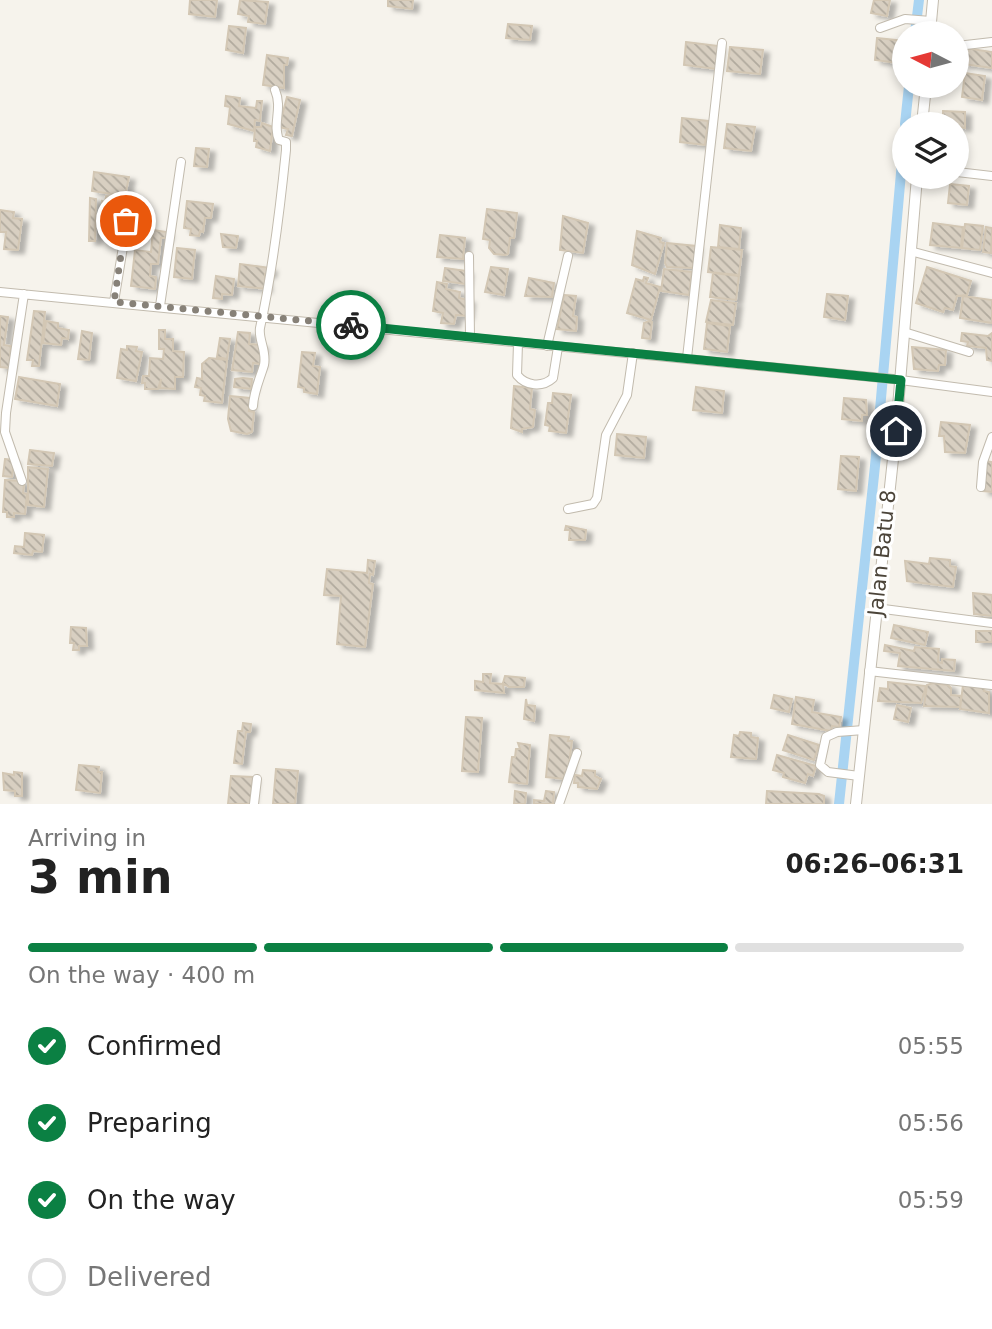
<!DOCTYPE html>
<meta charset="utf-8">
<style>
body{margin:0;font-family:"DejaVu Sans",sans-serif;background:#f6f6f6;color:#222;height:100vh;display:flex;flex-direction:column;font-size:26px;white-space:nowrap}
*{box-sizing:border-box;margin:0}
p{font-size:23px;color:#767676}
.icon{flex:none;width:38px;height:38px;fill:none;stroke:currentColor;stroke-width:2;stroke-linecap:round;stroke-linejoin:round}
.map{position:relative;height:804px;overflow:hidden}
.details{display:flex;flex-direction:column;background:#fff;flex:1}
.details>*{flex:none}
.needle{width:46px;rotate:276deg}
.controls{position:absolute;left:892px;top:21px;display:grid;gap:14px}
.controls a{display:grid;place-items:center;width:77px;height:77px;border-radius:50%;background:#fff;box-shadow:0 4px 10px #0003;font-size:35px}
.pin{position:absolute;display:grid;place-items:center;width:60px;height:60px;color:#fff;margin:-30px;border:4px solid #fff;border-radius:50%;box-shadow:0 2px 7px #0007}
.courier{position:absolute;display:grid;place-items:center;width:70px;height:70px;margin:-35px;border:5px solid #0b8043;border-radius:50%;background:#fff;color:#222;box-shadow:0 2px 9px #0007}
.headline em{font-style:normal;font-weight:600}
.headline div{display:flex;flex-direction:column-reverse}
.headline{display:flex;align-items:center;justify-content:space-between;height:119px;padding:0 28px}
h1{font-size:46px;font-weight:600;line-height:52px}
.bar{display:grid;grid-template-columns:repeat(4,1fr);gap:10px 7px;align-content:center;height:84px;padding:0 28px}
.bar i{height:9px;border-radius:5px;background:#e0e0e0}
.bar .active{background:#0b8043}
.bar p{grid-column:span 4}
ol{padding:0 28px;list-style:none}
li{display:flex;align-items:center;gap:21px;height:77px}
li p{margin-inline-start:auto}
li .icon{padding:7px;border-radius:50%;background:#0b8043;color:#fff;stroke-width:4}
li:last-child{color:#767676}
li i{width:38px;height:38px;border:4px solid #e0e0e0;border-radius:50%}
.map>svg:first-child{display:block}
.lines{fill:none;stroke-linecap:round;stroke-linejoin:round}
.canal{stroke:#a9d4f2;stroke-width:10}
.building{fill:url(#building-back-hatch);stroke:#d3c7b4;stroke-width:2;filter:url(#shadow)}
.minor-casing{stroke:#c2bbae;stroke-width:10}
.tertiary-casing{stroke:#c2bbae;stroke-width:12}
.minor{stroke:#fff;stroke-width:8}
.tertiary{stroke:#fff;stroke-width:10}
.done{stroke:#878178;stroke-width:7;stroke-dasharray:0 12.6}
.route{stroke:#0b8043;stroke-width:9}
.labels{text-anchor:middle;dominant-baseline:central;stroke-width:6;stroke-linejoin:round;paint-order:stroke}
.street-label{font-size:21px;fill:#4b4439;stroke:#fff}
</style>
<div class="map">
<svg width="992" height="804" viewBox="0 0 992 804">
<defs>
<pattern id="building-back-hatch" width="6" height="6" patternUnits="userSpaceOnUse" patternTransform="scale(1.75)"><rect width="6" height="6" fill="#d8cfc1"/><path d="M-1 5l2 2M0 0l6 6M5-1l2 2" fill="none" stroke="#b1aa9e"/></pattern>
<filter id="shadow"><feDropShadow dx="6" dy="3.5" stdDeviation="2" flood-color="#0004"/></filter>
</defs>
<rect width="100%" height="100%" fill="#f6f3ec"/>
<g class="lines">
<path class="canal" d="M 915,33 L 919,0
M 905,124 L 909,86
M 839,804 L 875,466 L 905,128"/>
</g>
<path class="building" d="M 190,0 L 217,0 L 215,17 L 189,14 Z
M 240,0 L 268,2 L 265,24 L 248,22 L 249,16 L 238,14 Z
M 388,0 L 413,0 L 412,9 L 388,6 Z
M 874,0 L 890,0 L 887,16 L 871,13 Z
M 508,24 L 532,26 L 530,40 L 506,38 Z
M 229,26 L 246,28 L 243,53 L 226,50 Z
M 877,38 L 905,41 L 905,64 L 875,60 Z
M 686,42 L 719,46 L 716,69 L 684,65 Z
M 730,47 L 763,50 L 760,74 L 727,71 Z
M 965,48 L 992,52 L 992,68 L 963,64 Z
M 267,55 L 288,58 L 287,65 L 284,65 L 284,88 L 263,85 Z
M 965,73 L 985,76 L 982,100 L 962,97 Z
M 226,96 L 240,98 L 239,106 L 256,108 L 257,101 L 262,101 L 260,121 L 255,120 L 254,131 L 228,124 L 230,107 L 225,106 Z
M 287,97 L 300,100 L 292,136 L 286,135 L 288,129 L 279,127 Z
M 943,111 L 965,112 L 965,128 L 943,124 Z
M 682,118 L 708,121 L 705,145 L 680,142 Z
M 262,123 L 273,127 L 270,151 L 256,147 L 257,141 L 254,141 L 255,127 L 261,127 Z
M 727,124 L 755,127 L 751,151 L 724,148 Z
M 196,148 L 209,149 L 207,167 L 194,166 Z
M 94,172 L 129,177 L 125,196 L 92,191 Z
M 950,184 L 969,186 L 967,205 L 948,203 Z
M 106,196 L 125,198 L 122,228 L 109,227 L 109,223 L 103,219 L 102,201 L 105,202 Z
M 90,198 L 96,199 L 95,241 L 89,241 Z
M 187,201 L 213,204 L 211,218 L 205,218 L 203,232 L 200,231 L 199,236 L 190,235 L 191,229 L 184,228 Z
M 487,209 L 517,213 L 514,238 L 510,238 L 508,254 L 505,255 L 494,254 L 489,248 L 490,240 L 483,239 Z
M 0,210 L 14,212 L 13,218 L 22,219 L 18,250 L 4,249 L 6,232 L 0,232 Z
M 563,216 L 588,223 L 583,253 L 560,250 Z
M 933,223 L 963,227 L 961,248 L 930,245 Z
M 965,224 L 983,226 L 980,250 L 962,248 Z
M 720,225 L 741,228 L 739,249 L 718,247 Z
M 986,227 L 992,228 L 991,253 L 983,252 Z
M 153,230 L 167,232 L 166,238 L 161,238 L 158,264 L 151,264 L 150,276 L 156,277 L 155,289 L 131,286 L 135,250 L 151,252 Z
M 637,231 L 661,238 L 660,242 L 664,243 L 655,274 L 632,265 Z
M 221,234 L 238,236 L 236,248 L 223,247 Z
M 440,235 L 465,238 L 463,259 L 437,257 Z
M 667,243 L 696,246 L 693,268 L 667,267 L 665,263 Z
M 711,247 L 742,250 L 739,275 L 708,272 Z
M 177,248 L 195,250 L 192,279 L 174,277 Z
M 240,264 L 271,268 L 270,274 L 265,274 L 266,289 L 238,286 Z
M 491,267 L 508,269 L 504,295 L 485,292 Z
M 927,267 L 971,281 L 967,295 L 957,296 L 953,310 L 945,308 L 943,312 L 916,303 Z
M 445,268 L 467,271 L 465,284 L 443,281 Z
M 664,269 L 692,272 L 689,295 L 661,291 Z
M 713,273 L 739,276 L 736,300 L 710,297 Z
M 216,276 L 234,279 L 232,295 L 222,294 L 222,299 L 213,298 Z
M 644,277 L 648,278 L 646,283 L 660,287 L 651,320 L 627,313 L 636,279 L 643,281 Z
M 529,278 L 554,283 L 552,297 L 525,296 Z
M 437,282 L 447,284 L 446,289 L 460,292 L 459,298 L 469,300 L 467,316 L 456,315 L 454,324 L 441,323 L 443,313 L 433,311 Z
M 827,294 L 848,296 L 845,320 L 824,317 Z
M 564,295 L 576,296 L 573,316 L 577,317 L 576,331 L 557,329 Z
M 963,296 L 992,300 L 992,323 L 960,318 Z
M 711,300 L 736,303 L 733,325 L 706,322 Z
M 34,311 L 45,312 L 39,366 L 32,366 L 33,360 L 27,360 Z
M 0,316 L 8,317 L 4,345 L 11,346 L 9,368 L 0,367 Z
M 46,321 L 58,323 L 58,328 L 69,330 L 68,339 L 62,338 L 61,345 L 43,343 Z
M 649,321 L 652,322 L 650,339 L 642,338 L 644,323 Z
M 707,323 L 730,326 L 727,352 L 704,349 Z
M 159,330 L 165,330 L 165,339 L 173,339 L 173,351 L 184,352 L 183,377 L 175,377 L 175,389 L 160,388 L 161,379 L 158,389 L 145,389 L 145,383 L 142,383 L 143,376 L 149,376 L 150,358 L 163,359 L 164,349 L 159,349 Z
M 82,331 L 92,333 L 89,360 L 78,359 Z
M 238,332 L 250,333 L 249,344 L 262,345 L 260,364 L 253,363 L 252,372 L 232,370 Z
M 962,333 L 988,336 L 992,333 L 992,361 L 987,360 L 986,348 L 967,346 L 968,342 L 961,341 Z
M 220,338 L 230,339 L 227,359 L 217,357 Z
M 127,346 L 137,347 L 136,351 L 142,352 L 136,381 L 117,378 L 121,349 L 127,350 Z
M 912,347 L 946,350 L 945,365 L 939,365 L 938,371 L 914,369 Z
M 302,352 L 315,353 L 313,366 L 320,367 L 317,394 L 304,392 L 304,388 L 298,387 Z
M 209,358 L 227,360 L 222,403 L 204,401 L 205,396 L 200,395 L 201,388 L 195,387 L 197,378 L 202,379 L 202,364 Z
M 19,377 L 60,384 L 57,406 L 15,399 Z
M 243,378 L 252,379 L 251,389 L 234,387 L 235,379 Z
M 514,386 L 532,388 L 530,409 L 535,410 L 533,427 L 522,429 L 522,432 L 511,428 Z
M 696,387 L 724,391 L 722,413 L 693,410 Z
M 553,393 L 571,395 L 566,433 L 549,431 L 550,426 L 545,425 L 548,403 L 552,403 Z
M 230,396 L 250,398 L 249,411 L 254,412 L 252,432 L 247,434 L 231,431 L 228,419 Z
M 844,398 L 866,400 L 867,415 L 862,415 L 862,421 L 842,419 Z
M 941,422 L 970,425 L 965,453 L 945,452 L 944,436 L 939,436 Z
M 617,434 L 646,437 L 644,458 L 615,455 Z
M 30,450 L 54,453 L 52,466 L 28,464 Z
M 841,456 L 859,457 L 856,491 L 838,489 Z
M 5,459 L 14,460 L 12,477 L 3,476 Z
M 986,461 L 992,462 L 992,492 L 983,491 Z
M 28,467 L 48,469 L 44,507 L 28,505 Z
M 5,480 L 21,481 L 24,485 L 23,493 L 27,494 L 25,514 L 14,513 L 14,517 L 7,517 L 7,512 L 3,512 Z
M 566,526 L 586,530 L 585,540 L 569,540 L 570,530 L 565,530 Z
M 25,533 L 44,535 L 42,552 L 33,551 L 32,555 L 14,553 L 15,546 L 24,547 Z
M 930,558 L 950,560 L 950,566 L 956,567 L 953,587 L 907,581 L 905,561 L 929,564 Z
M 368,560 L 375,561 L 373,575 L 370,574 L 369,583 L 373,584 L 365,647 L 337,644 L 341,596 L 324,595 L 327,569 L 367,573 Z
M 973,593 L 992,595 L 992,616 L 974,614 Z
M 894,625 L 928,632 L 925,645 L 891,638 Z
M 71,627 L 86,628 L 87,646 L 79,646 L 79,650 L 73,650 L 74,643 L 70,643 Z
M 976,631 L 992,631 L 992,642 L 976,642 Z
M 885,645 L 914,651 L 915,647 L 939,649 L 938,662 L 942,663 L 942,659 L 955,660 L 954,671 L 898,666 L 900,653 L 884,651 Z
M 483,674 L 491,674 L 490,683 L 503,684 L 504,693 L 475,690 L 475,681 L 483,682 Z
M 505,676 L 525,678 L 524,687 L 509,687 L 503,683 Z
M 888,682 L 926,686 L 921,703 L 878,701 L 880,688 L 888,689 Z
M 933,683 L 948,685 L 951,688 L 951,695 L 961,696 L 960,707 L 924,706 L 927,685 Z
M 963,685 L 985,688 L 984,691 L 989,692 L 989,713 L 960,709 Z
M 774,695 L 792,699 L 789,712 L 771,708 Z
M 796,697 L 814,700 L 812,712 L 841,717 L 839,727 L 832,726 L 831,731 L 792,724 Z
M 526,699 L 527,705 L 535,706 L 534,721 L 524,719 Z
M 897,705 L 911,708 L 908,722 L 894,719 Z
M 466,717 L 482,718 L 478,772 L 462,771 Z
M 243,723 L 251,724 L 250,732 L 246,732 L 242,764 L 234,763 L 238,731 L 242,731 Z
M 740,732 L 751,733 L 751,737 L 758,738 L 756,759 L 731,757 L 734,735 L 739,736 Z
M 550,735 L 569,737 L 568,741 L 572,741 L 568,772 L 565,772 L 564,779 L 546,777 Z
M 788,735 L 819,745 L 814,760 L 783,750 Z
M 518,743 L 530,745 L 527,784 L 509,782 L 512,757 L 515,757 L 516,749 L 520,749 Z
M 777,755 L 816,766 L 813,776 L 808,774 L 805,783 L 783,777 L 784,773 L 773,770 Z
M 79,765 L 99,767 L 98,772 L 102,772 L 100,793 L 76,790 Z
M 276,769 L 298,771 L 295,804 L 273,804 Z
M 583,770 L 595,771 L 595,776 L 601,779 L 597,789 L 578,787 L 578,783 L 574,783 L 575,775 L 582,776 Z
M 14,772 L 22,773 L 22,796 L 15,796 L 15,791 L 4,790 L 3,773 L 14,775 Z
M 231,776 L 253,777 L 250,804 L 228,804 Z
M 515,791 L 526,793 L 525,804 L 514,804 Z
M 546,791 L 554,792 L 553,804 L 534,804 L 534,800 L 544,801 Z
M 767,791 L 819,794 L 824,796 L 824,804 L 766,804 Z"/>
<g class="lines">
<g class="minor-casing">
<path id="minor" d="M 880,28 L 905,19 L 931,21
M 957,46 L 992,42
M 957,172 L 992,176
M 910,251 L 992,273
M 469,256 L 470,337
M 0,292 L 893,379 L 992,392
M 114,302 L 131,198
M 160,306 L 181,162
M 904,332 L 969,352
M 518,343 L 517,375 C 526,386 542,388 553,378 L 558,347
M 547,346 L 568,256
M 687,358 L 722,43
M 253,406 C 254,390 260,379 264,365 C 267,351 258,339 260,328 C 273,270 280,210 286,150 L 286,142 L 279,140 C 272,124 283,109 275,90
M 22,481 L 5,432 L 6,413 L 24,294
M 981,487 L 983,462 L 992,437
M 568,509 L 593,504 L 597,498 L 606,435 L 627,395 L 633,353
M 876,608 L 992,623
M 869,671 L 992,685
M 859,776 L 828,772 L 820,765 L 826,737 L 837,732 L 864,730
M 254,804 L 257,779
M 559,804 L 577,753"/>
</g>
<g class="tertiary-casing">
<path id="tertiary" d="M 930,33 L 933,0
M 922,124 L 926,86
M 856,804 L 896,431 L 917,177"/>
</g>
<use href="#minor" class="minor"/>
<use href="#tertiary" class="tertiary"/>
</g>
<g class="lines">
<path class="done" d="M 126,221 L 114,302 L 351,325"/>
<path class="route" d="M 351,325 L 901,380 L 896,431"/>
</g>
<g class="labels">
<g class="street-label">
<text transform="translate(882 553) rotate(-84)">Jalan Batu 8</text>
</g>
</g>
</svg>
<div class="controls">
<a><svg class="needle" viewBox="-14 -14 28 28"><path d="M0-13l5 13h-10z" fill="#e53935"/><path d="M0 13l5-13h-10z" fill="#767676"/></svg></a>
<a><svg class="icon" aria-label="layers" viewBox="0 0 24 24"><path d="M12 4l9 5-9 5-9-5zM3 14l9 5 9-5"/></svg></a>
</div>
<div class="pin" style="left:126px;top:221px;background:#ea580c"><svg class="icon" aria-label="bag" viewBox="0 0 24 24"><path d="M5 8h14l-1 12H6zM9 8a3 3 0 0 1 6 0"/></svg></div>
<div class="pin" style="left:896px;top:431px;background:#1f2937"><svg class="icon" aria-label="home" viewBox="0 0 24 24"><path d="M3 11l9-7 9 7M6 9v11h12V9"/></svg></div>
<div class="courier" style="left:351px;top:325px"><svg class="icon" aria-label="bike" viewBox="0 0 24 24"><circle cx="6" cy="16" r="4"/><circle cx="18" cy="16" r="4"/><path d="M6 16l4-8h5l3 8M10 8l3 8H6M13 5h3"/></svg></div>
</div>
<section class="details">
<div class="headline"><div><h1>3 min</h1><p>Arriving in</p></div><em>06:26–06:31</em></div>
<div class="bar"><i class="active"></i><i class="active"></i><i class="active"></i><i></i><p>On the way · 400 m</p></div>
<ol>
<li><svg class="icon" aria-label="check" viewBox="0 0 24 24"><path d="M5 12l5 5 9-10"/></svg>Confirmed<p>05:55</p></li>
<li><svg class="icon" aria-label="check" viewBox="0 0 24 24"><path d="M5 12l5 5 9-10"/></svg>Preparing<p>05:56</p></li>
<li><svg class="icon" aria-label="check" viewBox="0 0 24 24"><path d="M5 12l5 5 9-10"/></svg>On the way<p>05:59</p></li>
<li><i></i>Delivered</li>
</ol>
</section>
